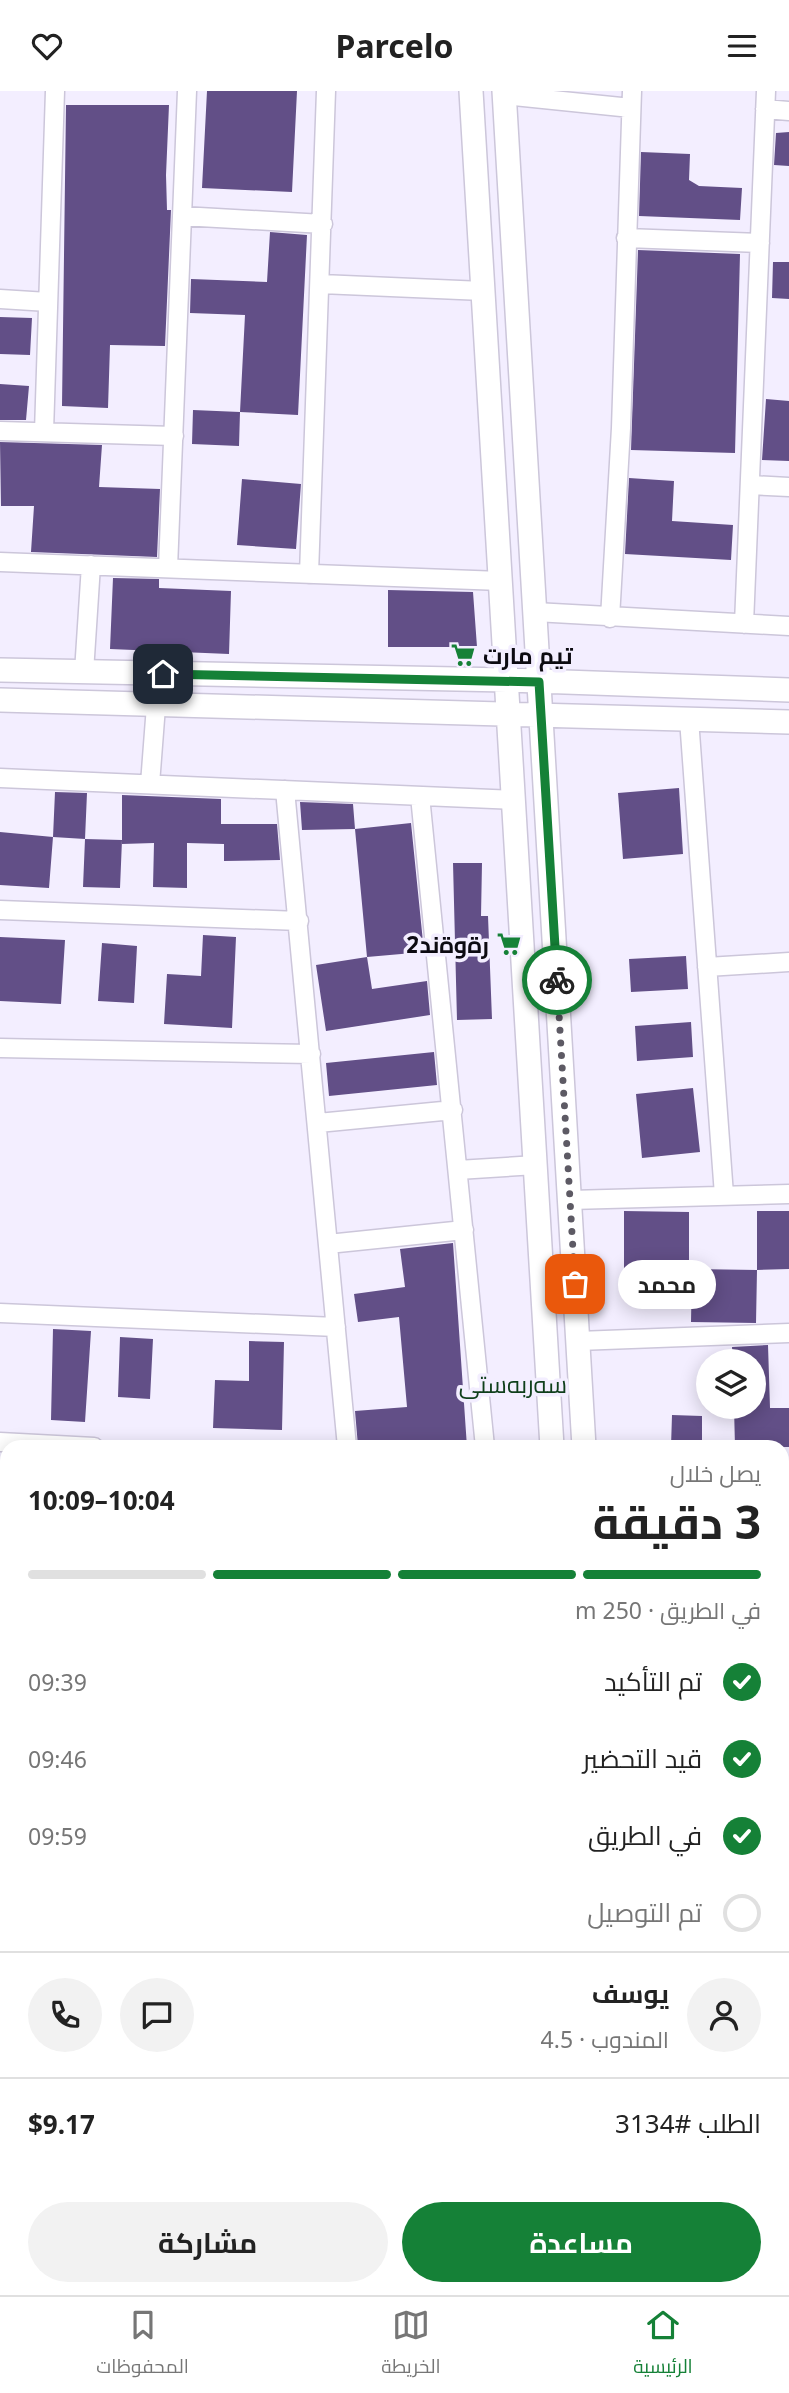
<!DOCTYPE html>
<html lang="ar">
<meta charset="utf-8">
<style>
body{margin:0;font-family:"Noto Sans",Cairo,sans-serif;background:#f2f2f2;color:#222;direction:rtl;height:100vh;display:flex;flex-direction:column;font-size:26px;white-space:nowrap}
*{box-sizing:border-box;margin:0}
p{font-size:23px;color:#767676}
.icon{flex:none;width:38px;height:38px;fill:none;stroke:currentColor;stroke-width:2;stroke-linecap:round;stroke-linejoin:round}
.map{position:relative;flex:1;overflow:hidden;direction:ltr}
.side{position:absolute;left:0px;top:1349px;width:789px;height:856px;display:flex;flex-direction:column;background:#fff;border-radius:21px 21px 0 0;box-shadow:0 4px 18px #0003;direction:rtl}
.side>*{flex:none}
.fabs{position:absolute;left:696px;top:1258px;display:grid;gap:14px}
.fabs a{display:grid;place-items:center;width:70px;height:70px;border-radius:50%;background:#fff;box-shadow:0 4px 18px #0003;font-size:35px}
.pin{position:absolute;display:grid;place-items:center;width:60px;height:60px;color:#fff;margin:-30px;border-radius:14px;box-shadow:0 4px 10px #0006}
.courier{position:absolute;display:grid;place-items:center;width:70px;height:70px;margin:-35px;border:5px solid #158137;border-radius:50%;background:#fff;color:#222;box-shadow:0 2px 9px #0007}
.bubble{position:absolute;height:49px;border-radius:24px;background:#fff;box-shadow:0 4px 18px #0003;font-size:23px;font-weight:700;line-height:49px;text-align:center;direction:rtl}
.head em{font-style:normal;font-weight:700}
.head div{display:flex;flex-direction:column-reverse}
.head{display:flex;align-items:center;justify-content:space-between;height:119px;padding:0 28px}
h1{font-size:46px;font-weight:700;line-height:52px}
.bar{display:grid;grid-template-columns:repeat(4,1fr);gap:10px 7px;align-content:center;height:84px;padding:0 28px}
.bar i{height:9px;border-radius:5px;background:#e0e0e0}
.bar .selected{background:#158137}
.bar p{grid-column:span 4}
.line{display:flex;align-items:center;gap:18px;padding:0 28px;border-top:2px solid #e0e0e0}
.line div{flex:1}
.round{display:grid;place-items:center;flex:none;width:74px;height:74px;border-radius:37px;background:#f2f2f2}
ol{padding:0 28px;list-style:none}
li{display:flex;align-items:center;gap:21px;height:77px}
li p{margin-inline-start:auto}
li .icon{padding:7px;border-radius:50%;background:#158137;color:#fff;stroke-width:4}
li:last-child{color:#767676}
li i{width:38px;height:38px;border:4px solid #e0e0e0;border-radius:50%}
.button{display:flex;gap:14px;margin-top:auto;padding:14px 28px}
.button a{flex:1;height:80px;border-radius:42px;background:#158137;color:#fff;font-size:28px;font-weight:700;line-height:80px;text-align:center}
.button a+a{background:#f2f2f2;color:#222}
header{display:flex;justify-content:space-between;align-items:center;height:91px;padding:0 28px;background:#fff;font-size:32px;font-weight:700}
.tabs{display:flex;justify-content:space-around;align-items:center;height:98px;border-top:2px solid #e0e0e0;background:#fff;font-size:19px;color:#767676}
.tabs a{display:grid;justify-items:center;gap:4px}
.tabs .selected{color:#158137}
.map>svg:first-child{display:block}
.green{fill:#c6b9e4}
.building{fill:#624f87}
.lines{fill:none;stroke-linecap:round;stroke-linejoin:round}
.minor-casing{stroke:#ccc6da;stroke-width:21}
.tertiary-casing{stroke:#ccc6da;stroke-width:26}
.minor{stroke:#fff;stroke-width:18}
.tertiary{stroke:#fff;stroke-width:23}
.done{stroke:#5d5a64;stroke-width:7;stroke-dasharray:0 12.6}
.route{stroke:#158137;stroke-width:9}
.labels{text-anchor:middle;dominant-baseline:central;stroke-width:7;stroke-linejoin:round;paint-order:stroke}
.poi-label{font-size:23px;font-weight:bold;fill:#0c0a11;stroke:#f3eeff;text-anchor:start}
.neighbourhood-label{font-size:24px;fill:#0f3f1b;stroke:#f3eeff}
</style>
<header><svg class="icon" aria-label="menu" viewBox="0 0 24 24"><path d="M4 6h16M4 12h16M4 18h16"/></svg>Parcelo<svg class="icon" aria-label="heart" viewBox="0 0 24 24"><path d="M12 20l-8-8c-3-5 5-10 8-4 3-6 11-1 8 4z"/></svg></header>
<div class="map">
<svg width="789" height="2204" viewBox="0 0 789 2204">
<rect width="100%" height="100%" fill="#f3eeff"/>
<path class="green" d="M 0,2055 L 7,2055 L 7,2198 L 75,2198 L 74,2204 L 0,2204 Z"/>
<path class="building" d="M 207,0 L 297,0 L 292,101 L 202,97 Z
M 66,14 L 169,14 L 166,84 L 167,119 L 171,119 L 165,255 L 110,254 L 108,317 L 62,315 Z
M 789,41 L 789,75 L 774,74 L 776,42 Z
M 641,61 L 690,63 L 689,89 L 699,95 L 742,97 L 740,129 L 639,125 Z
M 270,141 L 307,144 L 298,324 L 240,321 L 245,224 L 190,222 L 191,188 L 267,191 Z
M 638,159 L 740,163 L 735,362 L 631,359 Z
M 773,171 L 789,171 L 789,208 L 772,207 Z
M 0,226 L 32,227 L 30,264 L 0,263 Z
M 0,293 L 29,295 L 26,329 L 0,329 Z
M 766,308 L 789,310 L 789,370 L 762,369 Z
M 193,319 L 240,321 L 239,355 L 192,353 Z
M 0,351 L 102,354 L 99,396 L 160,398 L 157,466 L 31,461 L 34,415 L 1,415 Z
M 629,387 L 674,390 L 672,430 L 733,434 L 731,469 L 625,463 Z
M 242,388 L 301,393 L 296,458 L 237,454 Z
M 113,487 L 159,488 L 159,497 L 231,500 L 229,563 L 110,558 Z
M 388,499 L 473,501 L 477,556 L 388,556 Z
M 679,697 L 683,763 L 623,768 L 618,702 Z
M 55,701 L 87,702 L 85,748 L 53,746 Z
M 122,704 L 221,708 L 221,733 L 277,733 L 280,769 L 224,770 L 224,753 L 187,752 L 187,797 L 153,796 L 154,752 L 122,753 Z
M 300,711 L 353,713 L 355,738 L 302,739 Z
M 411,732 L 424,861 L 367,866 L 355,738 Z
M 0,741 L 53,746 L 49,797 L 0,794 Z
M 85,748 L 122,749 L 120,797 L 83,796 Z
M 453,772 L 482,772 L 481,825 L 488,825 L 492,928 L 457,929 Z
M 203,844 L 236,846 L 232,937 L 164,933 L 167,883 L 201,885 Z
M 0,846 L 65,849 L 61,913 L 0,910 Z
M 102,852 L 137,855 L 134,912 L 98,910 Z
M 686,865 L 688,898 L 631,901 L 629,868 Z
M 367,866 L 372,898 L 427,890 L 430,924 L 326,940 L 316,874 Z
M 691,931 L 693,966 L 637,970 L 635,935 Z
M 434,961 L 437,994 L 329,1005 L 326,972 Z
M 693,997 L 700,1061 L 642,1067 L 636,1003 Z
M 624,1120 L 689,1121 L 689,1181 L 624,1181 Z
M 757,1120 L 789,1120 L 789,1178 L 757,1179 Z
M 453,1152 L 467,1356 L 417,1356 L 416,1350 L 358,1355 L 355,1320 L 407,1316 L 399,1226 L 358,1231 L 354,1203 L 405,1196 L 400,1158 Z
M 692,1178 L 757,1179 L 756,1232 L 691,1231 Z
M 53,1238 L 91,1240 L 85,1331 L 51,1329 Z
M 120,1246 L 153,1248 L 150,1308 L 118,1306 Z
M 249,1250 L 284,1251 L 282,1339 L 213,1337 L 215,1289 L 249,1290 Z
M 768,1254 L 770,1317 L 789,1317 L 789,1356 L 735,1356 L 734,1316 L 754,1316 L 754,1270 L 733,1270 L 732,1256 Z
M 672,1324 L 702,1325 L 702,1356 L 671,1356 Z"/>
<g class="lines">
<g class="minor-casing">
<path id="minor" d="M 504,4 L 631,17
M 765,18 L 789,20
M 182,125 L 323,133
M 626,147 L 760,152
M 321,193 L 483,200
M 0,208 L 48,211
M 0,340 L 174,345
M 44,341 L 55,0
M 750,394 L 789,396
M 0,471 L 501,490
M 168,477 L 187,0
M 309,483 L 326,0
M 535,521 L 789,535
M 610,527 L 621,337 L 632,0
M 744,533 L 766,0
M 84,581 L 91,474
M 689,628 L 724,1104
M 0,687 L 515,709
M 150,693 L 156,615
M 285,699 L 347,1356
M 420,705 L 485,1356
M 0,819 L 299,830
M 707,876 L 789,871
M 0,957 L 311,963
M 318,1032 L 453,1019
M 458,1079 L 536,1074
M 570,1109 L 789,1103
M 328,1153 L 464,1139
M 0,1222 L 336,1236
M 578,1250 L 789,1242
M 0,1351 L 94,1356
M 782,1381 L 789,1381
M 0,1488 L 7,1488
M 782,1647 L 789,1647
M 0,1896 L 7,1896
M 782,2000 L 789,1999
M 0,2028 L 7,2029
M 782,2134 L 789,2133
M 332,2198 L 413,2204
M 690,2198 L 690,2204
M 132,2204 L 132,2198"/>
</g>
<g class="tertiary-casing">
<path id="tertiary" d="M 471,0 L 552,1356
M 504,0 L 584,1356
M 0,579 L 507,589 L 789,599
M 0,609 L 789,631
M 0,1556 L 7,1560
M 0,1594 L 7,1598
M 782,1797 L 789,1796
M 782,1830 L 789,1829
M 601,2198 L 601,2204
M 635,2198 L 635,2204"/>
</g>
<use href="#minor" class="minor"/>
<use href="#tertiary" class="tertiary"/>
</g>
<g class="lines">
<path class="done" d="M 557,889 L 575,1193"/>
<path class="route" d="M 163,583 L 539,591 L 557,889"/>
</g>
<defs>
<g id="supermarket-bare" transform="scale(1.89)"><path d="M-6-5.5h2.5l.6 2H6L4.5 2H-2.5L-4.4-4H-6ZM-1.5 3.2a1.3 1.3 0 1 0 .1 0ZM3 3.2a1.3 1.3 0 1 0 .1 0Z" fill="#158137" stroke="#f3eeff" stroke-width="2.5" paint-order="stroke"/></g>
</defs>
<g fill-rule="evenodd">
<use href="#supermarket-bare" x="463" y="564"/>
<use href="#supermarket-bare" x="509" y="853"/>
</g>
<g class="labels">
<g class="poi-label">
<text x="483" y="564">تیم مارت</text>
<text x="489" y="853" text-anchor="end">رةوةند2</text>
</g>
<g class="neighbourhood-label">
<text x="513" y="1292">سه‌ربه‌ستی</text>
</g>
</g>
</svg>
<div class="fabs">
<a><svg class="icon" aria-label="layers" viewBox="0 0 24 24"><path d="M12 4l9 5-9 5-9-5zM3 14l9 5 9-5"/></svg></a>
</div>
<div class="pin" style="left:575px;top:1193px;background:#ea580c"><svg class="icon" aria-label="bag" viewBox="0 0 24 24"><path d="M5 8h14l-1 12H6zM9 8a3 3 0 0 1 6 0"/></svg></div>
<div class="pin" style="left:163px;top:583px;background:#1f2937"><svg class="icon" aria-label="home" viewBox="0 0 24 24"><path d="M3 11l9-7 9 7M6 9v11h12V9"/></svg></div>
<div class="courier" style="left:557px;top:889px"><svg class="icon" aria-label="bike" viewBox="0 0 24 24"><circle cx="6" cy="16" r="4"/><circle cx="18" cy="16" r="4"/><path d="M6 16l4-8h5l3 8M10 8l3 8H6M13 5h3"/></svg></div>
<div class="bubble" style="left:618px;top:1169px;width:98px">محمد</div>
<section class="side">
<div class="head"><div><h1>3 دقيقة</h1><p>يصل خلال</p></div><em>10:04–10:09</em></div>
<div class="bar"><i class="selected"></i><i class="selected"></i><i class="selected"></i><i></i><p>في الطريق · 250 m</p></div>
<ol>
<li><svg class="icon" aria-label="check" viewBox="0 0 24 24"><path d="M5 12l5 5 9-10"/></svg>تم التأكيد<p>09:39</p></li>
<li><svg class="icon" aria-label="check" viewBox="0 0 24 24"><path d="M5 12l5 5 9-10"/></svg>قيد التحضير<p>09:46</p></li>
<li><svg class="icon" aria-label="check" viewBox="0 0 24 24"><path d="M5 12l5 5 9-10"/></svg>في الطريق<p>09:59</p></li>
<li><i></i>تم التوصيل</li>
</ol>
<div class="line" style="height:126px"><a class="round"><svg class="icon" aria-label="person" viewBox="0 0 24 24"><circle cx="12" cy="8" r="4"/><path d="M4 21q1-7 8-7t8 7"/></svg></a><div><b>يوسف</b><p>المندوب · 4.5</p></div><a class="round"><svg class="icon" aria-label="chat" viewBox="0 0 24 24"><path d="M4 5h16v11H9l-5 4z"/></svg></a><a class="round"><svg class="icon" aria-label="phone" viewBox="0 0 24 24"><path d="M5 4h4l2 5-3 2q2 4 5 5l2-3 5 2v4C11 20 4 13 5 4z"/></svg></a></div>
<div class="line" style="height:91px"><div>الطلب #3134</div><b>$9.17</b></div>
<div class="button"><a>مساعدة</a><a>مشاركة</a></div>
</section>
</div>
<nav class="tabs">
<a class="selected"><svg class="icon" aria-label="home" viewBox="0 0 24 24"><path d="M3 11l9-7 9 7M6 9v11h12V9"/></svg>الرئيسية</a>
<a><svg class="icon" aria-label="map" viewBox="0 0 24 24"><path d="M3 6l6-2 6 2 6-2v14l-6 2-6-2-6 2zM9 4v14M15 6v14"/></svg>الخريطة</a>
<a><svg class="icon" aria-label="saved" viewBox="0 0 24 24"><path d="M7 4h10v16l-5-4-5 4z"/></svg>المحفوظات</a>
</nav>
